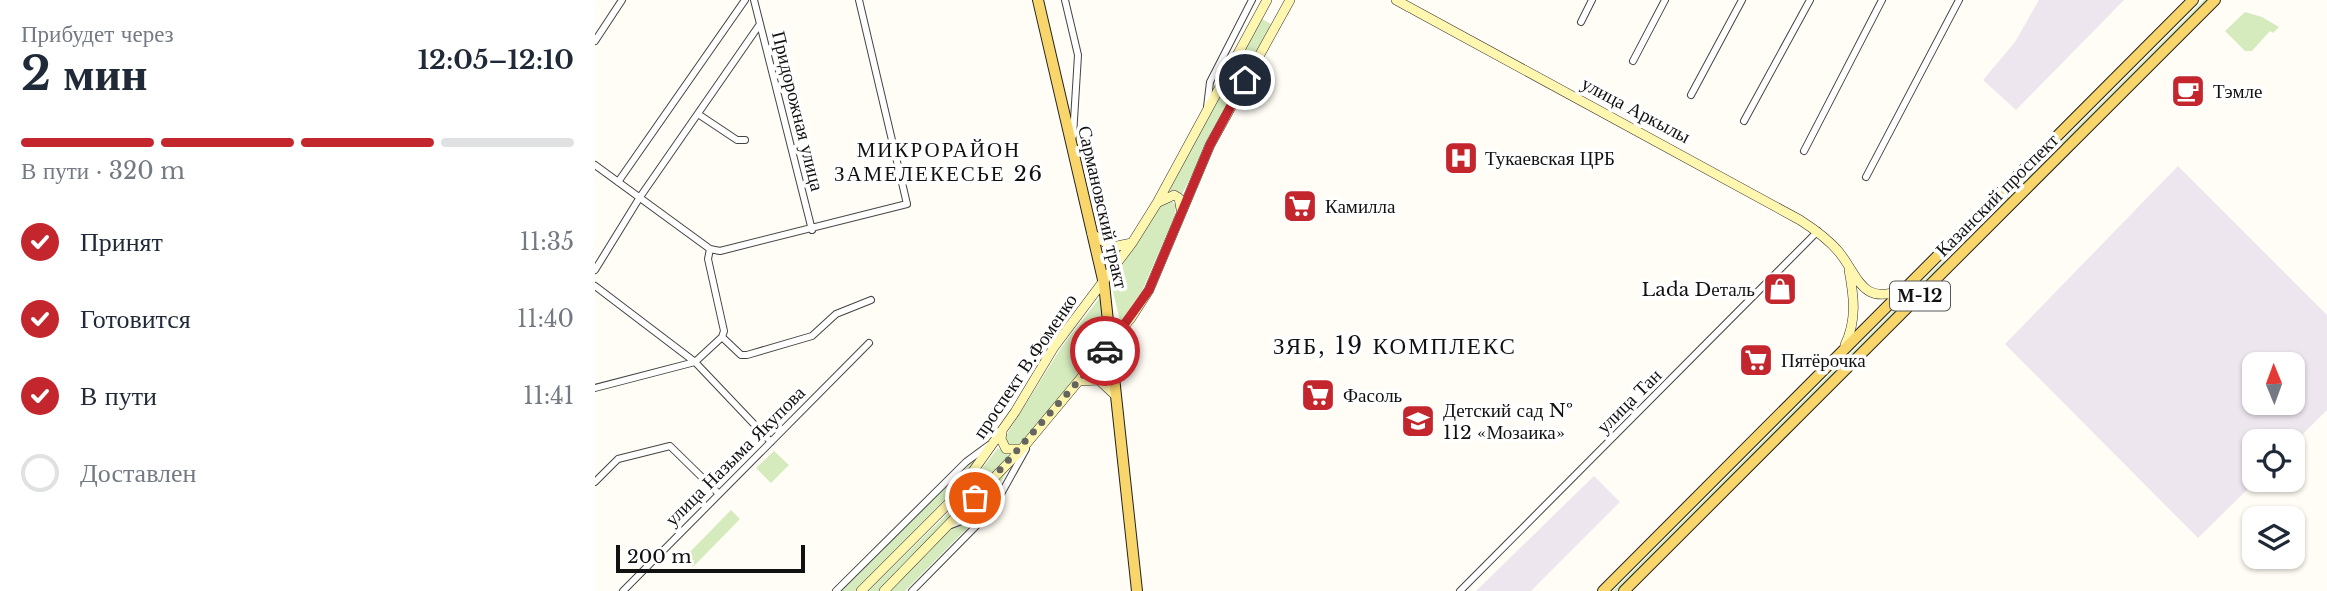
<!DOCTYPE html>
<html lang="ru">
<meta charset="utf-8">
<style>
body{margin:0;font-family:"Libre Baskerville",serif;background:#f6f6f7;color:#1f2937;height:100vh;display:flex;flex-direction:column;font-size:26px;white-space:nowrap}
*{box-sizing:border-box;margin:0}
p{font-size:23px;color:#747a83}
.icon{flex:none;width:38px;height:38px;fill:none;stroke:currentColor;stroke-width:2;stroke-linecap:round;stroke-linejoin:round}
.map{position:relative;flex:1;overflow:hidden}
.details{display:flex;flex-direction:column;background:#fff;width:595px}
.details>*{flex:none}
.needle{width:46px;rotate:359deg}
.controls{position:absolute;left:1647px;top:352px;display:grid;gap:14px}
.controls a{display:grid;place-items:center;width:63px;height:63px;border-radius:14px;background:#fff;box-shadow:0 2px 5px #0004;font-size:35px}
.scale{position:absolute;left:21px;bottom:18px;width:189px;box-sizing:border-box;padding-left:7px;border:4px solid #111;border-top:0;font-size:19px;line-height:24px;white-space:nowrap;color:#111;-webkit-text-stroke:5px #fff;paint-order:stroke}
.pin{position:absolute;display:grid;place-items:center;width:60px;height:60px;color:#fff;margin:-30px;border:4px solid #fff;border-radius:50%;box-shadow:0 2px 7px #0007}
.courier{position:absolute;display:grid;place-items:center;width:70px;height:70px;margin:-35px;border:5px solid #c4262e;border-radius:50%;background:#fff;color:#222;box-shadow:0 2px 9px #0007}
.summary em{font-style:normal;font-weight:800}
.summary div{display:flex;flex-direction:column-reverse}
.summary{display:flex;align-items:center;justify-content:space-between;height:119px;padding:0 21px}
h1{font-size:46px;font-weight:800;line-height:52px}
.bar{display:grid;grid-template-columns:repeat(4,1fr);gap:10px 7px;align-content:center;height:84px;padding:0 21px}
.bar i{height:9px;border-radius:5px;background:#e0e1e3}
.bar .selected{background:#c4262e}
.bar p{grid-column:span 4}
ol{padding:0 21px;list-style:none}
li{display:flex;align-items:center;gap:21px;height:77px}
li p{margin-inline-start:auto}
li .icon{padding:7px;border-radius:50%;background:#c4262e;color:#fff;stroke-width:4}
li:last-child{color:#747a83}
li i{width:38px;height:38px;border:4px solid #e0e1e3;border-radius:50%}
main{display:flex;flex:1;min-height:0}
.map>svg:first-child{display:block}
.industrial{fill:#eee6ef;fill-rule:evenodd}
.green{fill:#d5ebbd}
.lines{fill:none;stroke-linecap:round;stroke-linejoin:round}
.street-casing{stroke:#444;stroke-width:8}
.secondary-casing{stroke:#333;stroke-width:10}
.primary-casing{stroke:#222;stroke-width:12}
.street{stroke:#fff;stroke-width:6}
.secondary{stroke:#fff6b0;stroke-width:9}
.primary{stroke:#f9d66b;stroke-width:10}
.done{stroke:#646461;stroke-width:7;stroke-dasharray:0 12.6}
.route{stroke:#c4262e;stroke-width:9}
.labels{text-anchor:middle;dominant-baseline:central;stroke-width:7;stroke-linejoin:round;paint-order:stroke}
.shield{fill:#fff;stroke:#585858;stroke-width:2}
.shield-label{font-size:18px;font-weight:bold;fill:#111}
.poi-label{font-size:19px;fill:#111;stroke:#fff;text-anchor:start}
.street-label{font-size:19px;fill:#111;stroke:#fff}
.neighbourhood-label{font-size:21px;letter-spacing:2px;fill:#111;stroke:#fff}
.quarter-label{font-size:23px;letter-spacing:2px;fill:#111;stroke:#fff}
</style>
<main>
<section class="details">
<div class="summary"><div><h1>2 мин</h1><p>Прибудет через</p></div><em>12:05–12:10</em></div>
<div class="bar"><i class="selected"></i><i class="selected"></i><i class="selected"></i><i></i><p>В пути · 320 m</p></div>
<ol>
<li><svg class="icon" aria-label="check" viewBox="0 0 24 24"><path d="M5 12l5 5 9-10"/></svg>Принят<p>11:35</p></li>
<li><svg class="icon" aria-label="check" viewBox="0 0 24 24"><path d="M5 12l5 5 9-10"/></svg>Готовится<p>11:40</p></li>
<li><svg class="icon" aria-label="check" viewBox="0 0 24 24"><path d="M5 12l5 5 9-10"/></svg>В пути<p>11:41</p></li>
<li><i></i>Доставлен</li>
</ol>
</section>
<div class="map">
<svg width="1732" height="591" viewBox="0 0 1732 591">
<rect width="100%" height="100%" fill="#fffdf5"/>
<path class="industrial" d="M 1444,0 L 1529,0 L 1421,110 L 1388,80 L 1420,42 Z
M 1583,166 L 1732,315 L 1732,410 L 1698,444 L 1698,441 L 1659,441 L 1659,480 L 1662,480 L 1603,538 L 1410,344 ZM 1698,364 L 1698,402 L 1659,402 L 1659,364 Z
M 999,476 L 1025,502 L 936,591 L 881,591 Z"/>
<path class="green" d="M 1609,0 L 1614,0 L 1023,591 L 1018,591 Z
M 1650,12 L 1667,17 L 1684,27 L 1678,33 L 1675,31 L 1657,51 L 1650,51 L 1630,31 Z
M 667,19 L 676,24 L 586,196 L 574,190 Z
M 575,200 L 581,205 L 580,215 L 544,298 L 526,325 L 516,283 L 566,204 Z
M 506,296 L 511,343 L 423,448 L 416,449 L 409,439 L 412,434 L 466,348 Z
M 403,448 L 416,457 L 285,591 L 273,591 L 352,514 Z
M 179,451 L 194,465 L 176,483 L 161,468 Z
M 383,456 L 359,490 L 260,591 L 244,591 Z
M 414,468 L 389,511 L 310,591 L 294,591 Z
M 136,510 L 145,519 L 98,567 L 89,558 Z"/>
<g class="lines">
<g class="street-casing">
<path id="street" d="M 159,0 L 217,230
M 470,0 L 483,55 L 478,136
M 986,22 L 997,0
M 0,41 L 27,0
M 1038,61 L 1070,0
M 1096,95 L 1147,0
M 612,107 L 615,82 L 657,0
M 103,114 L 142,140 L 150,140
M 1149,121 L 1215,0
M 1209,151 L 1287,0
M 0,165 L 115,249 L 125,251 L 312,204 L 264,0
M 1271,177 L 1364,0
M 23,182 L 150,0
M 115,249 L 113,259 L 129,331 L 127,337
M 0,270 L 45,197 L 165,24
M 0,286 L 100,362 L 176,442
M 0,388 L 100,362 L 127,337 L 146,355 L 152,355 L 217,336 L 241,314 L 276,300
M 0,482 L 23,459 L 75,446 L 124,494
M 356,525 L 395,510
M 28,591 L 274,343
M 241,591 L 371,462 L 394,445
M 317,591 L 397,510 L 431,449
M 865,591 L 1223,231"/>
</g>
<g class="secondary-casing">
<path id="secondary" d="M 801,0 L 1205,220 C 1219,229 1233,239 1244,252 C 1265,279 1267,305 1307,290
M 564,202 L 579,195 L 584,198 L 586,209
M 497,234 L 517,247 L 537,243
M 1250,345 C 1262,320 1259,297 1254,270
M 484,381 L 504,380 L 521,396
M 407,432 L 406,439 L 411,449 L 427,449
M 266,591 L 359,498 L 420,412 L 459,347 L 537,243 L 562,203 L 672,0
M 289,591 L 427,449 L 536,318 L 554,290 L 615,145 L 695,0"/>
</g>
<g class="primary-casing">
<path id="primary" d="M 443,0 L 509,284 L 542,591
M 1008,591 L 1598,0
M 1029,591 L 1620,0"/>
</g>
<use href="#street" class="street"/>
<use href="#secondary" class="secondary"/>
<use href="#primary" class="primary"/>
</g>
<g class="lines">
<path class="done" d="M 380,498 L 510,351"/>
<path class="route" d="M 510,351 L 554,290 L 615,145 L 650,80"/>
</g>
<defs>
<g id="cafe-square" transform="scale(1.75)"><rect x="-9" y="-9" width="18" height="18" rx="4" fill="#c4262e" stroke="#fff"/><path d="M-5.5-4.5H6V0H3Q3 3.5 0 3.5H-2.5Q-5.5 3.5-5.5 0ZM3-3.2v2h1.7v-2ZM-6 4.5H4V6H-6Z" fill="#fff"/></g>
<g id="hospital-square" transform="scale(1.75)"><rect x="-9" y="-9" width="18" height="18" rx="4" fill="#c4262e" stroke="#fff"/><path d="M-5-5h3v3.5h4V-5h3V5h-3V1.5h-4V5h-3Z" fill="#fff"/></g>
<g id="supermarket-square" transform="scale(1.75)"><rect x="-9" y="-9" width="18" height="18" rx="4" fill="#c4262e" stroke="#fff"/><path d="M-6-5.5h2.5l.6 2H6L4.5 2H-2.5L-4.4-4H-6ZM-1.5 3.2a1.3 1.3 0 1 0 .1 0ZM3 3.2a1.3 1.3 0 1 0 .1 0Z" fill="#fff"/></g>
<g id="shop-square" transform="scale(1.75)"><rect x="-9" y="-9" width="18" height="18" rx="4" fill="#c4262e" stroke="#fff"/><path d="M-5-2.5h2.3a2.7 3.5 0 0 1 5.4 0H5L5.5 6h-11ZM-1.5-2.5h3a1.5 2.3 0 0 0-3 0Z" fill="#fff"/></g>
<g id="school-square" transform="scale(1.75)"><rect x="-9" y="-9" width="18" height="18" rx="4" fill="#c4262e" stroke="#fff"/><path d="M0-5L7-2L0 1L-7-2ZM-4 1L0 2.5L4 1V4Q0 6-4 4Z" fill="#fff"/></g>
</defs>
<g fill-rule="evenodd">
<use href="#cafe-square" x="1593" y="91"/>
<use href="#hospital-square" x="866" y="158"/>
<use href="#supermarket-square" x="705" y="206"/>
<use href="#shop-square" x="1185" y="289"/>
<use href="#supermarket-square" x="1161" y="360"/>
<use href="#supermarket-square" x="723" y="395"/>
<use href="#school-square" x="823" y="421"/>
</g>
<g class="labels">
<rect class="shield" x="1295" y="281.5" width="60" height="29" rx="5"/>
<g class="shield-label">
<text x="1325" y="296">М-12</text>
</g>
<g class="poi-label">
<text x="1618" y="91">Тэмле</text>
<text x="890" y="158">Тукаевская ЦРБ</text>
<text x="730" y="206">Камилла</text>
<text x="1160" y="289" text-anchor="end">Lada Dеталь</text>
<text x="1186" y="360">Пятёрочка</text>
<text x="748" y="395">Фасоль</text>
<text x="848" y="410">Детский сад №<tspan x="848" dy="22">112 «Мозаика»</tspan></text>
</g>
<g class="street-label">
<text transform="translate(1041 110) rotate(28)">улица Аркылы</text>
<text transform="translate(203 111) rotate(76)">Придорожная улица</text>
<text transform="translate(1402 195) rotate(-45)">Казанский проспект</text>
<text transform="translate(508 207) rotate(77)">Сармановский тракт</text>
<text transform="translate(430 366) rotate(-56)">проспект В.Фоменко</text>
<text transform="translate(1034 401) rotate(-45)">улица Тан</text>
<text transform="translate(140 456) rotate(-45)">улица Назыма Якупова</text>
</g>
<g class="neighbourhood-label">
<text x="344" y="150">МИКРОРАЙОН<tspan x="344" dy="24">ЗАМЕЛЕКЕСЬЕ 26</tspan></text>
</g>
<g class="quarter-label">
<text x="800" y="346">ЗЯБ, 19 КОМПЛЕКС</text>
</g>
</g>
</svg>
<div class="controls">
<a><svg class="needle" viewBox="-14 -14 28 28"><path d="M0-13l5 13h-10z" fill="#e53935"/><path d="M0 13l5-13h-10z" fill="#747a83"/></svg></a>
<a><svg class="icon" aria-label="locate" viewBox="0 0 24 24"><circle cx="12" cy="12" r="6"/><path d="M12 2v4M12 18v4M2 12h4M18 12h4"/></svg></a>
<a><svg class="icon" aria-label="layers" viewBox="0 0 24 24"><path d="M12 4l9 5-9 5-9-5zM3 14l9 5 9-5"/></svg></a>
</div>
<div class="scale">200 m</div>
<div class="pin" style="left:380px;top:498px;background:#ea580c"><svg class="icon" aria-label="bag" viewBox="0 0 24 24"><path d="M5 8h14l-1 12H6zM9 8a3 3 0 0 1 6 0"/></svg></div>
<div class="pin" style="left:650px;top:80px;background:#1f2937"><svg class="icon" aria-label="home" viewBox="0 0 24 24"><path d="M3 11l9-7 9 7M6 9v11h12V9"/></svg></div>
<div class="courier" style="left:510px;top:351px"><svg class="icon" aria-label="car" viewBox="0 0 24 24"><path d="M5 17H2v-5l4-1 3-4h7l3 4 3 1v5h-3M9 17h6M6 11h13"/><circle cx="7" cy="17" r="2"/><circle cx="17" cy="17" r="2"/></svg></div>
</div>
</main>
